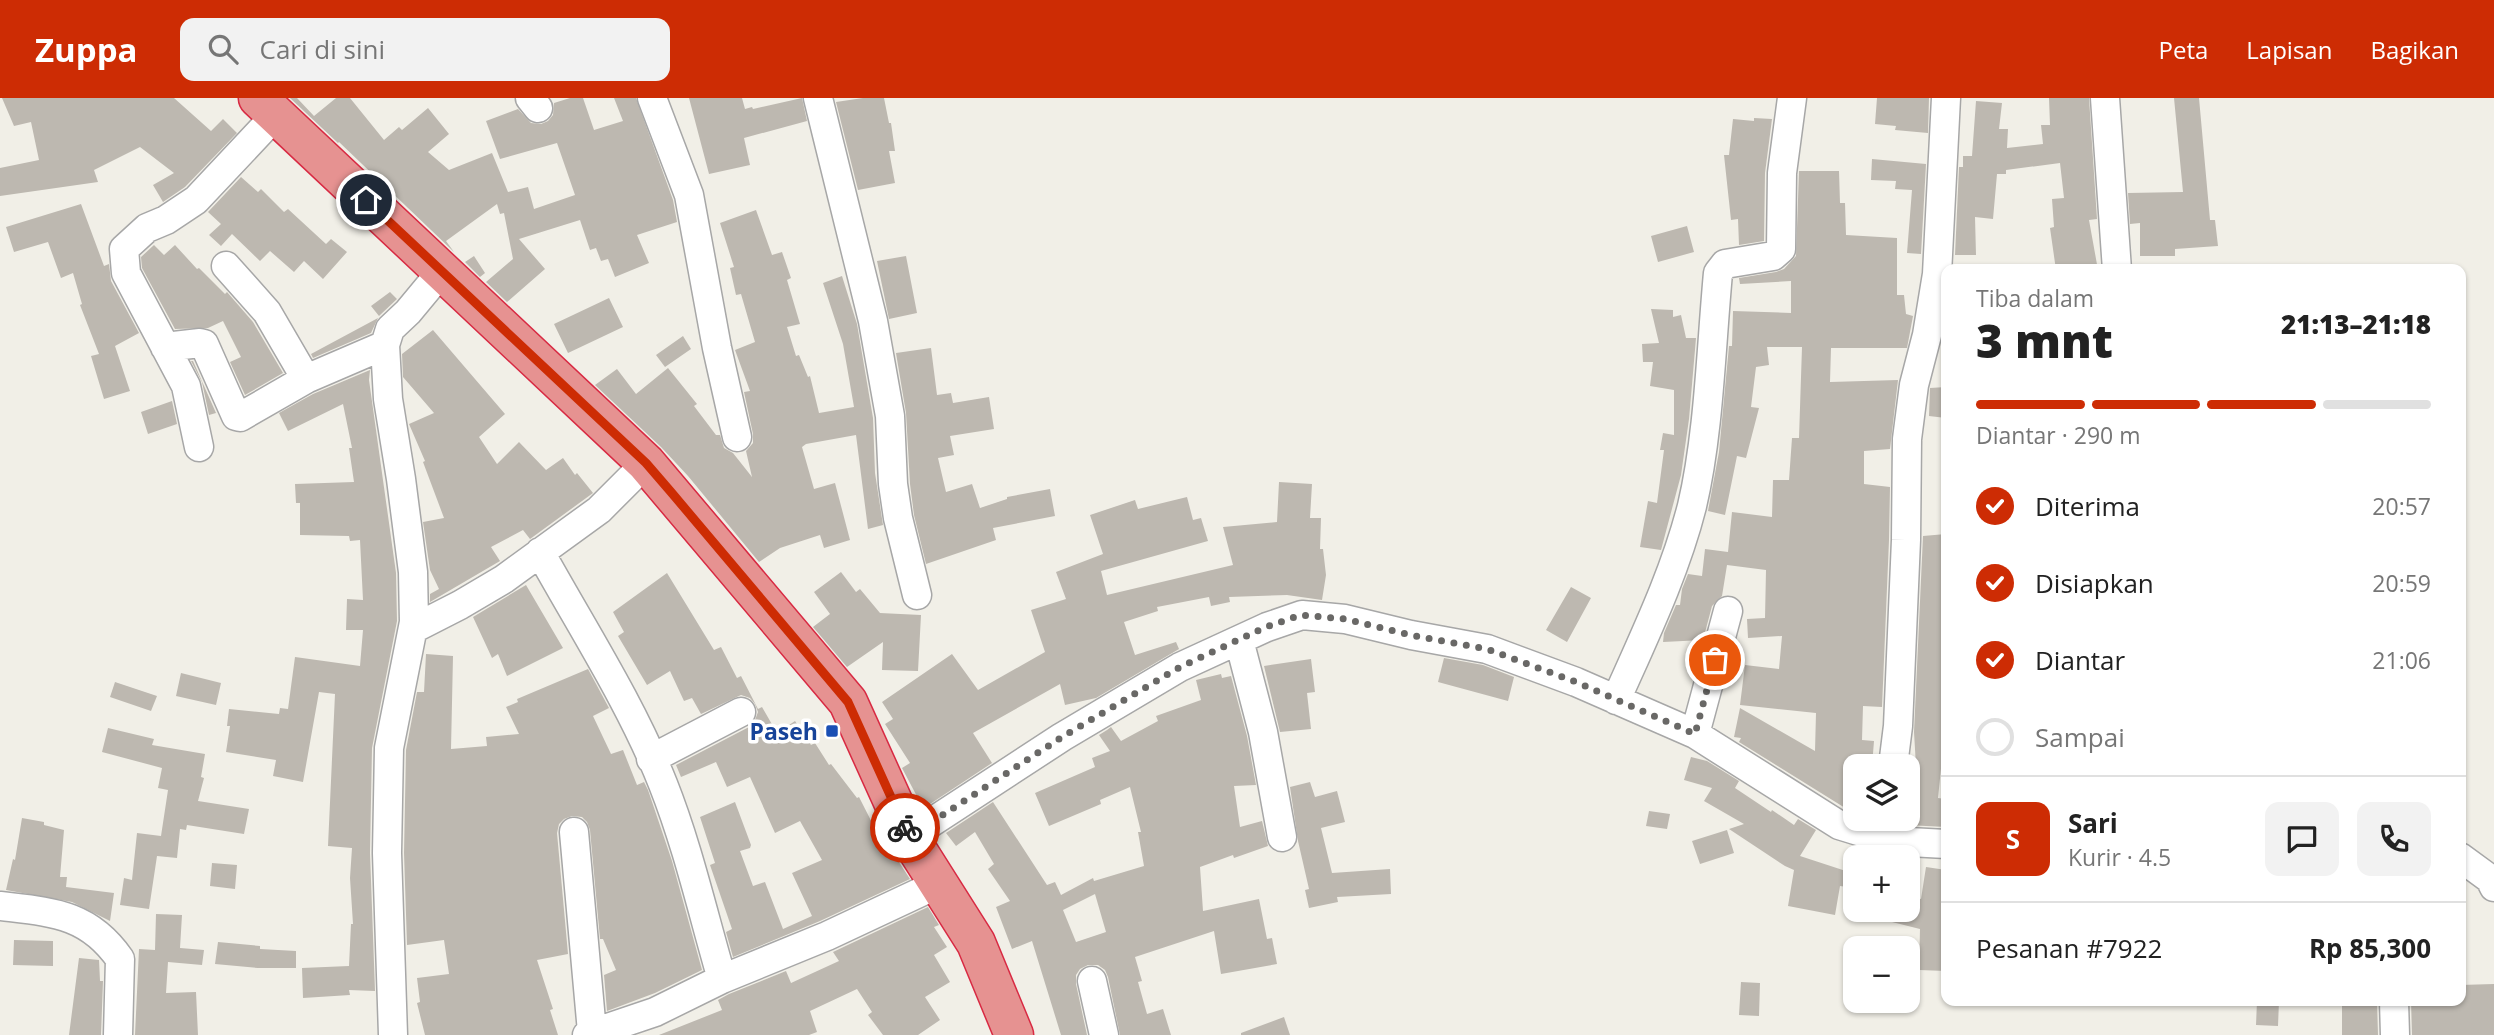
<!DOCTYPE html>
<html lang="id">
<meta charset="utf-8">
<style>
body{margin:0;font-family:"Open Sans",sans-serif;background:#f2f2f2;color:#222;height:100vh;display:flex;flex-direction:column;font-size:26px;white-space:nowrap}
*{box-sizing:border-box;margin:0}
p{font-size:23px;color:#767676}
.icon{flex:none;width:38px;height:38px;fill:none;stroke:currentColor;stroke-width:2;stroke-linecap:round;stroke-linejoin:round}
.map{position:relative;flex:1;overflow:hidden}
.panel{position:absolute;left:1941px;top:166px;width:525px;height:742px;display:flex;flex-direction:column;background:#fff;border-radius:14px;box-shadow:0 2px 5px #0004}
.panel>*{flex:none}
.controls{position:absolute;left:1843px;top:656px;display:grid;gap:14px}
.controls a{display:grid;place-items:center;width:77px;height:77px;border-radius:14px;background:#fff;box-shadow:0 2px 5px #0004;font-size:35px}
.pin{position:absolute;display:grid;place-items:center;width:60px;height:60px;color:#fff;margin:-30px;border:4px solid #fff;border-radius:50%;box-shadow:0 2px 7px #0007}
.courier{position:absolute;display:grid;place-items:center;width:70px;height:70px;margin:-35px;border:5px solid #cd2c04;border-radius:50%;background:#fff;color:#222;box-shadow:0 2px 9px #0007}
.headline em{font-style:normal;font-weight:800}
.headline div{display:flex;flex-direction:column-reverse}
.headline{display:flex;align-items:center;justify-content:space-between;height:119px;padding:0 35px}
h1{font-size:46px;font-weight:800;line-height:52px}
.bar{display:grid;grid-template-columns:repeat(4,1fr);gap:10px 7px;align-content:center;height:84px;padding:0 35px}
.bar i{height:9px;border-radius:5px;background:#e0e0e0}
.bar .selected{background:#cd2c04}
.bar p{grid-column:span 4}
.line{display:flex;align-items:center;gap:18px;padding:0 35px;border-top:2px solid #e0e0e0}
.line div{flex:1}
.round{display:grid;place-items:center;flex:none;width:74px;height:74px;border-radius:14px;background:#f2f2f2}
ol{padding:0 35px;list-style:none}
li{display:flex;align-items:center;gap:21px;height:77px}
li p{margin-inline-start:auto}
li .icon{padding:7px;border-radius:50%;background:#cd2c04;color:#fff;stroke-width:4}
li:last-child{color:#767676}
li i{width:38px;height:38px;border:4px solid #e0e0e0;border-radius:50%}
header{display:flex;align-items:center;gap:42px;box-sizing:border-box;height:98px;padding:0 35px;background:#cd2c04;color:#fff}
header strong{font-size:33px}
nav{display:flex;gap:38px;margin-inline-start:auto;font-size:24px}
.search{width:490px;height:63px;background:#f2f2f2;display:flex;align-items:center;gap:18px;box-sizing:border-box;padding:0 24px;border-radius:14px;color:#767676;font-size:26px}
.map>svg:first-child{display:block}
.building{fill:#bdb8b0;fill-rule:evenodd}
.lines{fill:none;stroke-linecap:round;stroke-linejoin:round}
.minor-casing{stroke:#a7a7a7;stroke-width:31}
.highway-casing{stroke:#d82a43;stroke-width:41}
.minor{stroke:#fff;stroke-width:28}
.highway{stroke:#e69291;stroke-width:38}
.done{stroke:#696866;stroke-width:7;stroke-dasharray:0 12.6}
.route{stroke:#cd2c04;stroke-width:9}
.transit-dot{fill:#1a4fb4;stroke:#fff;stroke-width:2.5}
.labels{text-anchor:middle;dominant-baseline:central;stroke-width:7;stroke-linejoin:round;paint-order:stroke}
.transit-label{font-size:23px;font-weight:bold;fill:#164399;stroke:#fff;text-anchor:end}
</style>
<header>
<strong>Zuppa</strong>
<div class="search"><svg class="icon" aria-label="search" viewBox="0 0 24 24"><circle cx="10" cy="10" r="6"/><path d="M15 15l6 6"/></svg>Cari di sini</div>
<nav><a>Peta</a><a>Lapisan</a><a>Bagikan</a></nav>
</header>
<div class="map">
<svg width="2494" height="937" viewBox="0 0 2494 937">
<rect width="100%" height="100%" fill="#f1efe7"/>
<path class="building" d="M 2,0 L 174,0 L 211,33 L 223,21 L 237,35 L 185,89 L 163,104 L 153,87 L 174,75 L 140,49 L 94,72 L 98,84 L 0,98 L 0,70 L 39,62 L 31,24 L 14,28 Z
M 290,0 L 297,0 L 314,18 L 336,0 L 350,0 L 384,42 L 399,29 L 402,32 L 428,10 L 449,36 L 428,54 L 449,72 L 492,55 L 508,94 L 528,89 L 534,111 L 575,97 L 557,45 L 500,61 L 486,23 L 518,11 L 531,25 L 541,26 L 548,23 L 553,17 L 554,5 L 570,0 L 583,0 L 594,32 L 623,23 L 614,0 L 636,0 L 673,102 L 677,124 L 637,137 L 649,165 L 615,179 L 608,161 L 601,163 L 596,150 L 590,152 L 580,122 L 519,141 L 545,171 L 507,204 L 486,184 L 513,161 L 504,115 L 500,116 L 497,106 L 446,143 L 454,154 L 339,44 L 338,45 Z
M 689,0 L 742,0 L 745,11 L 752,9 L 753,11 L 802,0 L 807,23 L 744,40 L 750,67 L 709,76 Z
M 863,0 L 884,0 L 889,25 L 891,25 L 895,53 L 889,53 L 895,85 L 858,92 L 836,4 Z
M 1877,0 L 1929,0 L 1928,35 L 1895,32 L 1896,28 L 1875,26 Z
M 2049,0 L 2089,0 L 2097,121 L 2089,122 L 2098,172 L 2056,172 L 2050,130 L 2054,129 L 2052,101 L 2064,100 L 2060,65 L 2006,72 L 2006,76 L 1997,76 L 1993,121 L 1975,119 L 1976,157 L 1955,157 L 1959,69 L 1963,69 L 1963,58 L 1972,58 L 1976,3 L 2002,5 L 1999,31 L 2008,31 L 2007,50 L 2043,46 L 2041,27 L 2050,27 Z
M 2174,0 L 2199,0 L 2210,122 L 2215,122 L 2218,148 L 2175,151 L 2175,158 L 2140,158 L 2140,125 L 2130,126 L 2128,95 L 2183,94 Z
M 1754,20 L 1772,21 L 1765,75 L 1764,143 L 1739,147 L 1738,121 L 1731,122 L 1724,57 L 1729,57 L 1733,21 L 1754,23 Z
M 1872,61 L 1926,66 L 1921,156 L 1907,155 L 1912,92 L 1895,91 L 1896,83 L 1871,82 Z
M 1799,73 L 1839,73 L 1840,105 L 1845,105 L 1846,137 L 1897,140 L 1897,197 L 1904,197 L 1906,216 L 1913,218 L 1907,250 L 1831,250 L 1830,284 L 1898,282 L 1890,351 L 1864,353 L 1864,386 L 1890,389 L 1889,442 L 1882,609 L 1863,608 L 1862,642 L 1874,643 L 1872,668 L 1855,668 L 1855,703 L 1850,713 L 1739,644 L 1741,640 L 1734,639 L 1740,610 L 1815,653 L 1816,615 L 1740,607 L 1745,567 L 1779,571 L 1782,538 L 1748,540 L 1747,521 L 1765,520 L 1766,472 L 1727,467 L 1722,498 L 1712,508 L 1703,542 L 1663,544 L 1664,535 L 1676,507 L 1680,507 L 1682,491 L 1688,476 L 1702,478 L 1705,451 L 1728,454 L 1732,414 L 1772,419 L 1773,382 L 1789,382 L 1792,340 L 1799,340 L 1802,249 L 1767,249 L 1769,267 L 1756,269 L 1751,309 L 1759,310 L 1746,360 L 1737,358 L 1725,417 L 1708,413 L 1719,354 L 1729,248 L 1732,248 L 1733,213 L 1791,215 L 1791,183 L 1740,186 L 1739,180 L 1776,174 L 1784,171 L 1796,158 Z
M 241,79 L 258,94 L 261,91 L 284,114 L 288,111 L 326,146 L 331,141 L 347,154 L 323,181 L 304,163 L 294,174 L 270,153 L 260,163 L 232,136 L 221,148 L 209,137 L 221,126 L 208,114 Z
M 81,106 L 104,168 L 109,166 L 111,183 L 139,235 L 115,248 L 130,293 L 104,301 L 91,258 L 99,256 L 80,207 L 82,206 L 73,175 L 61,180 L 48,144 L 14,154 L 6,129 Z
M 756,112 L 772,157 L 782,154 L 791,180 L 787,182 L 800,226 L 787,229 L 796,258 L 799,257 L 808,279 L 810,278 L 819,315 L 854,309 L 843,246 L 823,185 L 842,178 L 857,226 L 873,320 L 875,375 L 883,427 L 868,431 L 856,337 L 806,346 L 802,349 L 814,391 L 835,385 L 850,442 L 824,450 L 820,437 L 780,450 L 759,464 L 688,378 L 661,349 L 595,287 L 617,271 L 636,296 L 668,270 L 697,306 L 694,308 L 716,337 L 720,337 L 724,350 L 733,355 L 752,379 L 746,353 L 753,345 L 753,336 L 744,294 L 750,293 L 735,252 L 755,244 L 741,196 L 736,197 L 730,170 L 734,169 L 720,125 Z
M 1687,128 L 1694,154 L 1658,164 L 1651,138 Z
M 154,147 L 164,157 L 175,147 L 197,171 L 199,170 L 225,196 L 227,194 L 253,224 L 283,275 L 245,297 L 230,264 L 241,259 L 223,223 L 208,230 L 175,231 L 142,170 L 141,159 Z
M 474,158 L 485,175 L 480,179 L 465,164 Z
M 906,158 L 917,215 L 889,221 L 877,163 Z
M 390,194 L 397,201 L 379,218 L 371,208 Z
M 609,200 L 623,229 L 568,255 L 554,226 Z
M 1651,211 L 1673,212 L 1673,219 L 1681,217 L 1686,240 L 1696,240 L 1689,321 L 1681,377 L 1661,452 L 1640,449 L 1648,403 L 1657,405 L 1664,352 L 1660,352 L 1663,335 L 1674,337 L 1674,292 L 1650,288 L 1653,264 L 1643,264 L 1642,246 L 1659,245 Z
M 378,220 L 371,235 L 313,260 L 311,256 Z
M 433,232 L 505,316 L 479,339 L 497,366 L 519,344 L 546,372 L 563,360 L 575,377 L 577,375 L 593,395 L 530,441 L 523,432 L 491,449 L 500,463 L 430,504 L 430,496 L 439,491 L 430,472 L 423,424 L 444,420 L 423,364 L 425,363 L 409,326 L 434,315 L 403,279 L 402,256 Z
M 683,238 L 691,251 L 665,269 L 656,257 Z
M 931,250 L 937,297 L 951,295 L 953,305 L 989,299 L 994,331 L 950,338 L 954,357 L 938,360 L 946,394 L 972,386 L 980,410 L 1007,401 L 1007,399 L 1050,391 L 1055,418 L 993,430 L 996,442 L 926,466 L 914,417 L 910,386 L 906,315 L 896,255 Z
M 191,263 L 193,263 L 216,315 L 209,317 L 202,284 Z
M 370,272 L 369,282 L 396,475 L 397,523 L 372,650 L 370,755 L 375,893 L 349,892 L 350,897 L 303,900 L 302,870 L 349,868 L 351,826 L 353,826 L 350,780 L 352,750 L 328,748 L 335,596 L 319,594 L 303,684 L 273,678 L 276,662 L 226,654 L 230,628 L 227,628 L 229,611 L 279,616 L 280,610 L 288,611 L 295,559 L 360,568 L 363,532 L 346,532 L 347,501 L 363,502 L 360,442 L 350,443 L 349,438 L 300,437 L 300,405 L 296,405 L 295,386 L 354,384 L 349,350 L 352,350 L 343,306 L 288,333 L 279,315 L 313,296 Z
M 1946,289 L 1946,320 L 1929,318 L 1930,290 Z
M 172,303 L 177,326 L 148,336 L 141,314 Z
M 1279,384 L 1312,386 L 1310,420 L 1321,420 L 1320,451 L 1323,451 L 1326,477 L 1322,502 L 1287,497 L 1229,499 L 1230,504 L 1211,508 L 1209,499 L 1157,509 L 1158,513 L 1124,524 L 1135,557 L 1176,544 L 1179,551 L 1096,600 L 1065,607 L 1060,586 L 973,635 L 992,665 L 927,708 L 924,704 L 921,706 L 902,670 L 910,665 L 885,626 L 893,621 L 882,604 L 952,556 L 978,592 L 1045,554 L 1031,512 L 1066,501 L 1056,474 L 1103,456 L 1090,417 L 1135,402 L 1138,411 L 1187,399 L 1193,422 L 1201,420 L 1208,443 L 1101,473 L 1107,497 L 1233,467 L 1223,429 L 1277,424 Z
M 1946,436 L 1946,549 L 1943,549 L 1943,585 L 1946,585 L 1946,661 L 1942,661 L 1938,700 L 1946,701 L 1946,729 L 1906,727 L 1916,668 L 1914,634 L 1923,438 Z
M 841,474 L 856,494 L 860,491 L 880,515 L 921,517 L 918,573 L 882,572 L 883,544 L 847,569 L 813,529 L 830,516 L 814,494 Z
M 667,475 L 714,552 L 721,549 L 737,580 L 741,578 L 758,611 L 762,609 L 777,635 L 795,623 L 811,647 L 815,645 L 829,667 L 831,666 L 857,700 L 859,699 L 889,758 L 893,755 L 910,781 L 820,823 L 733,859 L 726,834 L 732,831 L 710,767 L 715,765 L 700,719 L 735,704 L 751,747 L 750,750 L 740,753 L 753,788 L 765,784 L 783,831 L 812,818 L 792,775 L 822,762 L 800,723 L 775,735 L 750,679 L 727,689 L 716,664 L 681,679 L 676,667 L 749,629 L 755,622 L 758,614 L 755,606 L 750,600 L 741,597 L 701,616 L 692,600 L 684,603 L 670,573 L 647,587 L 618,538 L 624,534 L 613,514 Z
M 526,487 L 563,550 L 507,578 L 498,556 L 492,560 L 473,519 Z
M 1571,489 L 1591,500 L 1567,544 L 1546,532 Z
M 426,556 L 453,558 L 451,651 L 487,648 L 486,639 L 519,636 L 506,609 L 518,604 L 517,601 L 588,571 L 609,610 L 593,618 L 611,656 L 623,652 L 637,687 L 644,684 L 648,692 L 672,763 L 702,872 L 655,895 L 607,913 L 604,877 L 616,872 L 603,841 L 600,841 L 590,732 L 587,724 L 582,719 L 572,718 L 564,721 L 559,726 L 557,735 L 568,856 L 537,862 L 553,911 L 550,912 L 558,937 L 425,937 L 417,905 L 420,904 L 417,880 L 449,876 L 444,842 L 407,847 L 404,755 L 406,652 L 417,594 L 424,594 Z
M 1444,560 L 1483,567 L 1514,579 L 1508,603 L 1438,584 Z
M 1311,561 L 1315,594 L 1307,595 L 1311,631 L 1280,634 L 1264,568 Z
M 181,575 L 221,585 L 216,607 L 176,598 Z
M 1221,576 L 1222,580 L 1231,578 L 1247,638 L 1256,687 L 1234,688 L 1240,729 L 1262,723 L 1268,748 L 1234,760 L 1233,757 L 1200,769 L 1203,813 L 1259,801 L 1267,841 L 1272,840 L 1277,866 L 1221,876 L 1214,833 L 1135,859 L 1142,883 L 1138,884 L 1147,916 L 1163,911 L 1171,937 L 1120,937 L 1108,879 L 1105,872 L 1098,867 L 1088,867 L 1080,871 L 1076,877 L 1076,886 L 1087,937 L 1061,937 L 1032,843 L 1012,851 L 996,809 L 1010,803 L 988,771 L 994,766 L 975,734 L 956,748 L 946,735 L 993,704 L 1047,787 L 1055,784 L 1061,797 L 1093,780 L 1094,783 L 1144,768 L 1138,734 L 1141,734 L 1130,689 L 1100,702 L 1101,706 L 1049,728 L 1035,695 L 1095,669 L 1092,660 L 1110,653 L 1099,637 L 1107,632 L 1111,629 L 1121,643 L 1158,623 L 1156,618 L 1201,602 L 1196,582 ZM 1095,796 L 1106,834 L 1076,844 L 1063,812 Z
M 115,584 L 157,598 L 151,613 L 110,599 Z
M 108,630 L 154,641 L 152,647 L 205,656 L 201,679 L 204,680 L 198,703 L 249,711 L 244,736 L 187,727 L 186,732 L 180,731 L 177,760 L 157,758 L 149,811 L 120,807 L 124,780 L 132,782 L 137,735 L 161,738 L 168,692 L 158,690 L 162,670 L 102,654 Z
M 1691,659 L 1707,663 L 1739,683 L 1735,690 L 1771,714 L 1772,712 L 1794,727 L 1798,721 L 1816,732 L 1800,758 L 1855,776 L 1855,790 L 1840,788 L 1835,817 L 1788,808 L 1794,772 L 1785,768 L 1729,731 L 1744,726 L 1704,703 L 1712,690 L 1684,682 Z
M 1310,684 L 1315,699 L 1337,693 L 1345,724 L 1321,730 L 1332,775 L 1390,771 L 1391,796 L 1337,799 L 1338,804 L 1309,810 L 1305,792 L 1309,791 L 1298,743 L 1290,689 Z
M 1649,713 L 1670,716 L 1667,731 L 1646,728 Z
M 22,720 L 44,724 L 44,727 L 64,732 L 60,779 L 67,779 L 66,789 L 114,795 L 110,823 L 72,804 L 6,792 L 13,761 L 15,762 Z
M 1727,732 L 1734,755 L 1700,766 L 1692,743 Z
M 212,765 L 237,767 L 235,791 L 210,788 Z
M 1926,769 L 1946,772 L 1942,804 L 1946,804 L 1946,873 L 1919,872 L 1920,831 L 1868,818 L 1868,812 L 1908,812 L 1908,797 L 1921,801 Z
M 928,809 L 939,827 L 934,829 L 947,849 L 934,857 L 950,884 L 925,899 L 940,922 L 918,937 L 883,937 L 868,917 L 872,914 L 857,891 L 810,913 L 817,934 L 809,937 L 659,937 L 722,912 L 718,902 L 729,896 L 786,873 L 791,885 L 839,863 L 833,854 Z
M 156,816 L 182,817 L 180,850 L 204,852 L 202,867 L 168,864 L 166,895 L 196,894 L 198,937 L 135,937 L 139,851 L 155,852 Z
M 14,842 L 53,843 L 53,868 L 13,867 Z
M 218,844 L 260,848 L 260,851 L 296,853 L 296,870 L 258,870 L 215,866 Z
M 79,860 L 99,862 L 100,883 L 103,883 L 101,937 L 69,937 Z
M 1741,884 L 1760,885 L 1759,918 L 1739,917 Z
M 2494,886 L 2494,937 L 2412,937 L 2411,903 L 2460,903 L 2460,887 Z
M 2257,903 L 2279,903 L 2278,928 L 2256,927 Z
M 2342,903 L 2377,903 L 2378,937 L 2342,937 Z
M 1284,919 L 1290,937 L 1241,937 L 1241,935 Z"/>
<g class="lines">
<g class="minor-casing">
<path id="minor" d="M 530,0 L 538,10
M 652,0 L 689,97 L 717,250 L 737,339
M 818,0 L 873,223 L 890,318 L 893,386 L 898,420 L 917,497
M 2105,0 L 2117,172
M 226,168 L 267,214 L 306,281
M 165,249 L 200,245 L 204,246 L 236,318 L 240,319 L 306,281 L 385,247
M 199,349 L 186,288 L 126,175 L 124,151 L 147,130 L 166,122 L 196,102 L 275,18
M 540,454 C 582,530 631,605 663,686 C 688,749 703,816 722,881
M 413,531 L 460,507 L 504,481 L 599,412 L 646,365
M 1239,542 L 1263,634 L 1282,739
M 1616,602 C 1644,539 1675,475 1692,408 C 1709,336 1711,250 1718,175 L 1725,166 L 1773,158 L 1781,151 L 1782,75 L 1792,0
M 1695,636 L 1728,513
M 651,661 L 741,614
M 1893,668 L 1898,628 L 1906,442 L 1907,341 L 1914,287 L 1927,237 L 1937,176 L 1946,0
M 574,734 L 592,934
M 909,739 L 1062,639 L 1180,569 L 1267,529 L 1302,517 L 1345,521 L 1411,537 L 1487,551 L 1576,584 L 1695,636 L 1839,727 L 1891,743 L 1946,746
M 2460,759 L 2490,781 L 2494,789
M 0,808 C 51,814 88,815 120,861 L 118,937
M 1092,883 L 1104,937
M 2394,903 L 2395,937
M 393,937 L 387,755 L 389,650 L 414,524 L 413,474 L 401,381 L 388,301 L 385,247 L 390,231 L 408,214 L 442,173
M 587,937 L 655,914 L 722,881 L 827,838 L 940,785"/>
</g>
<g class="highway-casing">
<path id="highway" d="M 258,0 L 646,365 L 848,604 L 909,739 L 976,845 L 1014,937"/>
</g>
<use href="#minor" class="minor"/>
<use href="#highway" class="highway"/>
</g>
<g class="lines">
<path class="done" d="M 905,730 L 909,739 L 1062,639 L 1180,569 L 1266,529 L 1301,517 L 1345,521 L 1410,537 L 1487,551 L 1576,584 L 1695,636 L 1715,562"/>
<path class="route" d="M 366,102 L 646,365 L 671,394 L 848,604 L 905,730"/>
</g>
<rect class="transit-dot" x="825" y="626" width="14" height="14" rx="3.5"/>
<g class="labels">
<g class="transit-label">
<text x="818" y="633">Paseh</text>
</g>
</g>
</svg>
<div class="controls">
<a><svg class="icon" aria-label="layers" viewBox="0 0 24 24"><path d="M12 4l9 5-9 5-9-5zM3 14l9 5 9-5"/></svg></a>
<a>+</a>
<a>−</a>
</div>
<div class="pin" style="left:1715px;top:562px;background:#ea580c"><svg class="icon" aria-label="bag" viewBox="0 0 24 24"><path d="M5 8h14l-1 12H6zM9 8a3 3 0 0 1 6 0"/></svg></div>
<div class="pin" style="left:366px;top:102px;background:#1f2937"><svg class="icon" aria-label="home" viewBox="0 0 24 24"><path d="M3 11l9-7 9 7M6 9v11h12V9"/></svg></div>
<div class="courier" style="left:905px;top:730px"><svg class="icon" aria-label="bike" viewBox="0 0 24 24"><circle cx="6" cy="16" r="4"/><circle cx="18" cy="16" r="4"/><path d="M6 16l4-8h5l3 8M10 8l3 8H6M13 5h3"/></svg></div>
<section class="panel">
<div class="headline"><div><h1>3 mnt</h1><p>Tiba dalam</p></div><em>21:13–21:18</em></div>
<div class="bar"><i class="selected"></i><i class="selected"></i><i class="selected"></i><i></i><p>Diantar · 290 m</p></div>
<ol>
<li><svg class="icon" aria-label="check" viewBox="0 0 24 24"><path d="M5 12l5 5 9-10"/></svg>Diterima<p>20:57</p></li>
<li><svg class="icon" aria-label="check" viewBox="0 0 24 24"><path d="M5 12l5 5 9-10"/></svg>Disiapkan<p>20:59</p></li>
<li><svg class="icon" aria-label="check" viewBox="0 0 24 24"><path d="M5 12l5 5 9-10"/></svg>Diantar<p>21:06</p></li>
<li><i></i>Sampai</li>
</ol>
<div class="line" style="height:126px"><b class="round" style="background:#cd2c04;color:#fff">S</b><div><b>Sari</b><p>Kurir · 4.5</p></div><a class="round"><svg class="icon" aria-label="chat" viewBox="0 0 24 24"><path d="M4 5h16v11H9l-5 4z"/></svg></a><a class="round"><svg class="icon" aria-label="phone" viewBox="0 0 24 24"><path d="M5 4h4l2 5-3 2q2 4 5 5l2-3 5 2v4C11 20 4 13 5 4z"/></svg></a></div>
<div class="line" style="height:91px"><div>Pesanan #7922</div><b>Rp 85,300</b></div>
</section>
</div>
